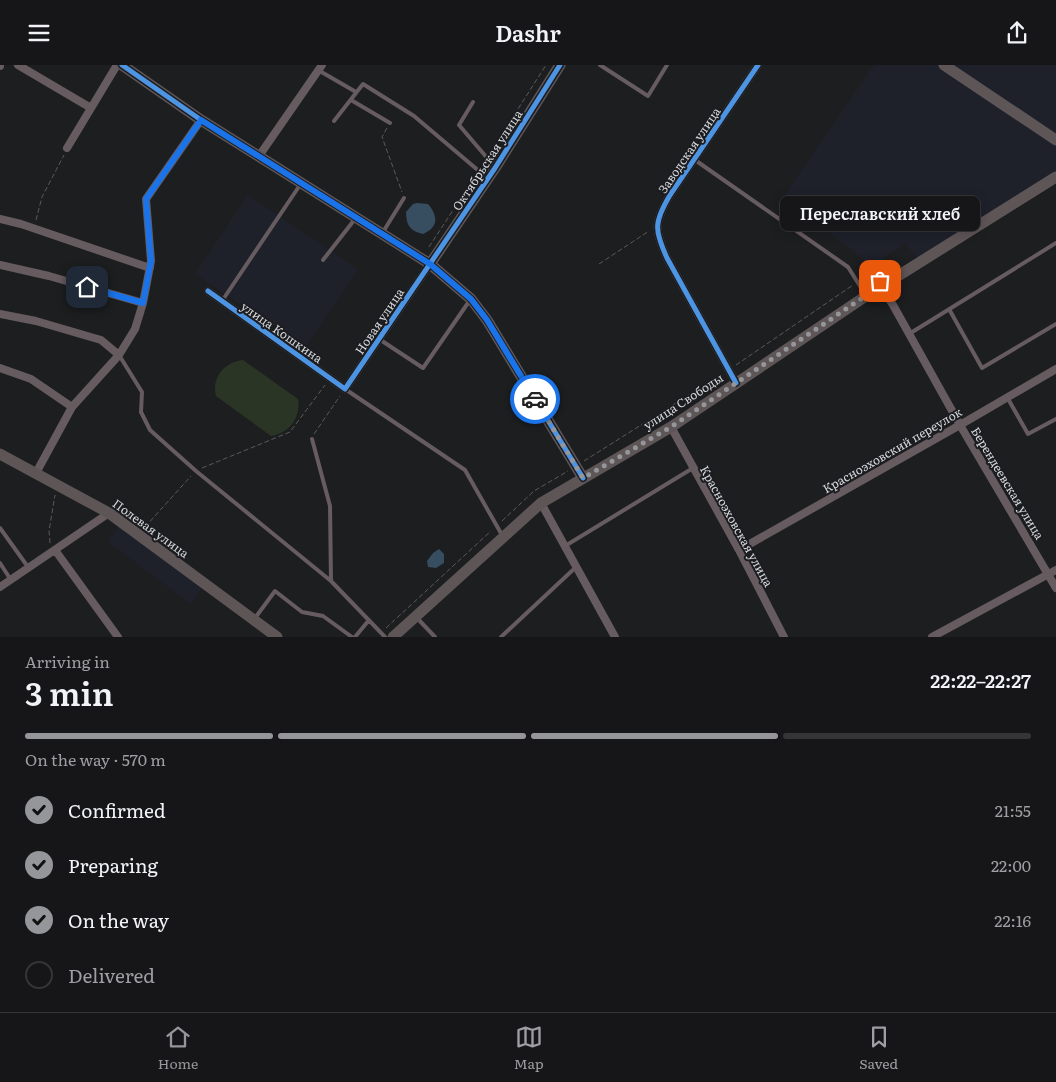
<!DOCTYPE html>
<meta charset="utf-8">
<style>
body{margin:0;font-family:Literata,serif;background:#232325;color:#f1f3f6;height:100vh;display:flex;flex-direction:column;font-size:19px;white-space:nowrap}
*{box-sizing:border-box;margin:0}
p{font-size:16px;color:#9e9fa2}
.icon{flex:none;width:28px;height:28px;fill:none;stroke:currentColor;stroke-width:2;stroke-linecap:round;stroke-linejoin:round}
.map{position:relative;height:572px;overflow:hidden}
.panel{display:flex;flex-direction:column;background:#161618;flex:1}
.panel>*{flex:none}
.pin{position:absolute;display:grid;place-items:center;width:42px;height:42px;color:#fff;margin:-21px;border-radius:10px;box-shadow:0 2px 8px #0006}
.courier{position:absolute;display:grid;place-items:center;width:50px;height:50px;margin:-25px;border:4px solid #1a73e8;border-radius:50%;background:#fff;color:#222;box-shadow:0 1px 6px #0007}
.bubble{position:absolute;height:35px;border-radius:8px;background:#161618;box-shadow:0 2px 12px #0003,0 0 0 1px #353537;font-size:16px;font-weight:600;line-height:35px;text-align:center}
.overview em{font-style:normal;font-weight:600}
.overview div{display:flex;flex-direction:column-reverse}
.overview{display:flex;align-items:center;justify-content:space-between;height:85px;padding:0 25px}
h1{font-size:32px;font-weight:600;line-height:38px}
.bar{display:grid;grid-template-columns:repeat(4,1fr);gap:8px 5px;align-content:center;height:60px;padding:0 25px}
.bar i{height:6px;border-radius:4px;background:#353537}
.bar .current{background:#959699}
.bar p{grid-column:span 4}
ol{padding:0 25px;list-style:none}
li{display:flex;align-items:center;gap:15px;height:55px}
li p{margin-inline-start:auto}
li .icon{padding:5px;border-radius:50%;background:#959699;color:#111;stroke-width:4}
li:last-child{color:#9e9fa2}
li i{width:28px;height:28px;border:2px solid #353537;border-radius:50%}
header{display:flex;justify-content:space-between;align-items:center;height:65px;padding:0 25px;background:#161618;font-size:22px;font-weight:600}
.tabs{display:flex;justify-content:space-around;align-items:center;height:70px;border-top:1px solid #353537;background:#161618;font-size:14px;color:#9e9fa2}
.tabs a{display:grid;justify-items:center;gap:2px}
.tabs .current{color:#959699}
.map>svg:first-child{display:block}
.built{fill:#1e212a}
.green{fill:#2b3525}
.water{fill:#374d60}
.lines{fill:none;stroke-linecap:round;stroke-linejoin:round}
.path{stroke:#5d585a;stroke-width:1;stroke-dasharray:5 2.5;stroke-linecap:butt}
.lane{stroke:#665b5e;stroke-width:4}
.street{stroke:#665b5e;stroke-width:8}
.secondary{stroke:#5e5557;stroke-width:11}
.cycleway-casing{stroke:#1c1d21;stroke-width:8}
.cycleway{stroke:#4d94e3;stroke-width:5}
.done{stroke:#959699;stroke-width:5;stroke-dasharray:0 9}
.route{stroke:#1a73e8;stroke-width:6}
.labels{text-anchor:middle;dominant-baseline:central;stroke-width:4;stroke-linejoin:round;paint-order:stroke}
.street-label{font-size:12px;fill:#d6d7da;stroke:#1c1d21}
</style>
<header><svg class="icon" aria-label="menu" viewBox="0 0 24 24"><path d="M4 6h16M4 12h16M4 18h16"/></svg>Dashr<svg class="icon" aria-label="share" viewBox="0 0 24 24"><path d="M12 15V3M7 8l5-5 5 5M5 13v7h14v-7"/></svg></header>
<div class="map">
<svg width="1056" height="572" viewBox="0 0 1056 572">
<rect width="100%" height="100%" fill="#1d1e20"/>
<path class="built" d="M 874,0 L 943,0 L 1056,76 L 1056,110 L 918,195 L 905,178 L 869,204 L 861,193 L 784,131 Z
M 946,0 L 1056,0 L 1056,74 Z
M 248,130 L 358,204 L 305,283 L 195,209 Z
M 121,457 L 205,519 L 191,539 L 108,477 Z"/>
<path class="green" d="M 243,295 L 298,334 C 301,353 289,368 271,371 L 216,331 C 211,312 225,297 243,295 Z"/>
<path class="water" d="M 417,138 L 428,139 C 438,151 439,162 423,169 C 410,166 406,160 406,147 L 413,139 Z
M 439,484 L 444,489 L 444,498 L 436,503 L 428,502 L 427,496 L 433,488 Z"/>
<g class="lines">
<path class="path" d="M 387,63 L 382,72 L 402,127
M 490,88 L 546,0
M 36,155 L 42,132 L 64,90
M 429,182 L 476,110
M 599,199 L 649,166
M 736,300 L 853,220
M 314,369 L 340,331
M 584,396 L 722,309
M 202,403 L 290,367 L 325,320
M 502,456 L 534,426 L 568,406
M 145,462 L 191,411
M 50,478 L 49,466 L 55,430
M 386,563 L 491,466"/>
<path class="lane" d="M 600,0 L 648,31 L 667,0
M 318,5 L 356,27
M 351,35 L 390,58
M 473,37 L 459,60 L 494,101
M 334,56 L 363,19 L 414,51 L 486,112
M 695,95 L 848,202 L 865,229
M 383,167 L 404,133
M 323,195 L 355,154
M 222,236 L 300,120
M 949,244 L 982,303 L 1056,259
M 909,269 L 1056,178
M 379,274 L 423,303 L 470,235
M 119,290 L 142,327 L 141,347 L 150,365 L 196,406 L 331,516
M 345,324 L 465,405 L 502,470
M 1007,332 L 1028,369 L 1056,354
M 312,374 L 330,441 L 331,516 L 385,572
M 0,463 L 28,502
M 565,481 L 693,403
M 0,498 L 11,515
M 255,553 L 275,526 L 302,547 L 323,551 L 352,572
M 417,553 L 435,572
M 355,572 L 369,555
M 501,572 L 576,502"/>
<path class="street" d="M 18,0 L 91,43
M 0,1 L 0,0
M 67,83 L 117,0
M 259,91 L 322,0
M 0,154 L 21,159 L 150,203
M 0,200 L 49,211 L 143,238
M 880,221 L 893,240 L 960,360 L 1056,523
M 208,226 L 345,324 L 430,199
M 0,249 L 36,256 L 101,275 L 119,290
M 0,303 L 31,314 L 72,342
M 736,318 L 667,193 C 654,165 654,157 670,130 L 758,0
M 671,362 L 739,485 L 784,572
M 36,408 L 72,342 L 119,290 L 135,264 L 143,238 L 151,196 L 146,134 L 201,55
M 541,438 L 615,572
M 55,485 L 118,572
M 739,485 L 960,360 L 1056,304
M 0,522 L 109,448
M 932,572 L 1056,505"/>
<path class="secondary" d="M 122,0 L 201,55 L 430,199 L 471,234 L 487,255 L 583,413
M 944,0 L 1056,75
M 430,199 L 495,103 L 560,0
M 0,389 L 109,448 L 277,572
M 393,572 L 541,438 L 671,362 L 866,231 L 1056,112"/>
<g class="cycleway-casing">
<path id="cycleway" d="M 122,0 L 201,55 L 430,199 L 471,234 L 487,255 L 583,413
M 208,226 L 345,324 L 495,103 L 560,0
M 736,318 L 667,193 C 654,165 654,157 670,130 L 758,0"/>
</g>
<use href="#cycleway" class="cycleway"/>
</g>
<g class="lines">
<path class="done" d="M 535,334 L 583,413 L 671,362 L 880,221 L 882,220 L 880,216"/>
<path class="route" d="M 87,222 L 143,238 L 151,196 L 146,134 L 201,55 L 430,199 L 471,234 L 487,255 L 535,334"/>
</g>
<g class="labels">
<g class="street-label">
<text transform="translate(689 85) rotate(-56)">Заводская улица</text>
<text transform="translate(487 95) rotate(-57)">Октябрьская улица</text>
<text transform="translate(379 256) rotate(-56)">Новая улица</text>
<text transform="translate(282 267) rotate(35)">улица Кошкина</text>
<text transform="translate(683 336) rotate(-33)">улица Свободы</text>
<text transform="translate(892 385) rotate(-30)">Красноэховский переулок</text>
<text transform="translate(1008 418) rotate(59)">Берендеевская улица</text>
<text transform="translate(737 461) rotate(61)">Красноэховская улица</text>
<text transform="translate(151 463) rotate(36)">Полевая улица</text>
</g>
</g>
</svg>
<div class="pin" style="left:880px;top:216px;background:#ea580c"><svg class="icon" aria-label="bag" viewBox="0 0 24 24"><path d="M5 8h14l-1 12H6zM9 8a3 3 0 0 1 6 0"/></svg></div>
<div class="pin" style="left:87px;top:222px;background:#1f2937"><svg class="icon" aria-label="home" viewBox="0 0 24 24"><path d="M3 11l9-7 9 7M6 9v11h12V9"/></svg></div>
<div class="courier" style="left:535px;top:334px"><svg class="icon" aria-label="car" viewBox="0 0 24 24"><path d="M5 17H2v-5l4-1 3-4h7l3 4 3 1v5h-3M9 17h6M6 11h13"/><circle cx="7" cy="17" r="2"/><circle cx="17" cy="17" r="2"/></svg></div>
<div class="bubble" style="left:780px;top:131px;width:200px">Переславский хлеб</div>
</div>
<section class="panel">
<div class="overview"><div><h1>3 min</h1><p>Arriving in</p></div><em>22:22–22:27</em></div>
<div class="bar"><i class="current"></i><i class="current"></i><i class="current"></i><i></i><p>On the way · 570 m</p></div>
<ol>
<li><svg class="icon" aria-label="check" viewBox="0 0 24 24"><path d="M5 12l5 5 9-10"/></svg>Confirmed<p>21:55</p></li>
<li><svg class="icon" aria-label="check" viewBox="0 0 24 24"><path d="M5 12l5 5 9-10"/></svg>Preparing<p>22:00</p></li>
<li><svg class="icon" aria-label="check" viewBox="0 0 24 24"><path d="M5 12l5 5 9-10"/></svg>On the way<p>22:16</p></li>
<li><i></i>Delivered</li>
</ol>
</section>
<nav class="tabs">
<a class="current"><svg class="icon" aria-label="home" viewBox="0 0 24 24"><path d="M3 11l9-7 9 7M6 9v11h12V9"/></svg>Home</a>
<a><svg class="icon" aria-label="map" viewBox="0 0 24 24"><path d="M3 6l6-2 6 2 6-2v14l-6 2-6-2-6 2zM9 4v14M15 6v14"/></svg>Map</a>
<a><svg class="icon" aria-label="saved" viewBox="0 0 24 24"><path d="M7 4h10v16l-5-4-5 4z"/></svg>Saved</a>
</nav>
